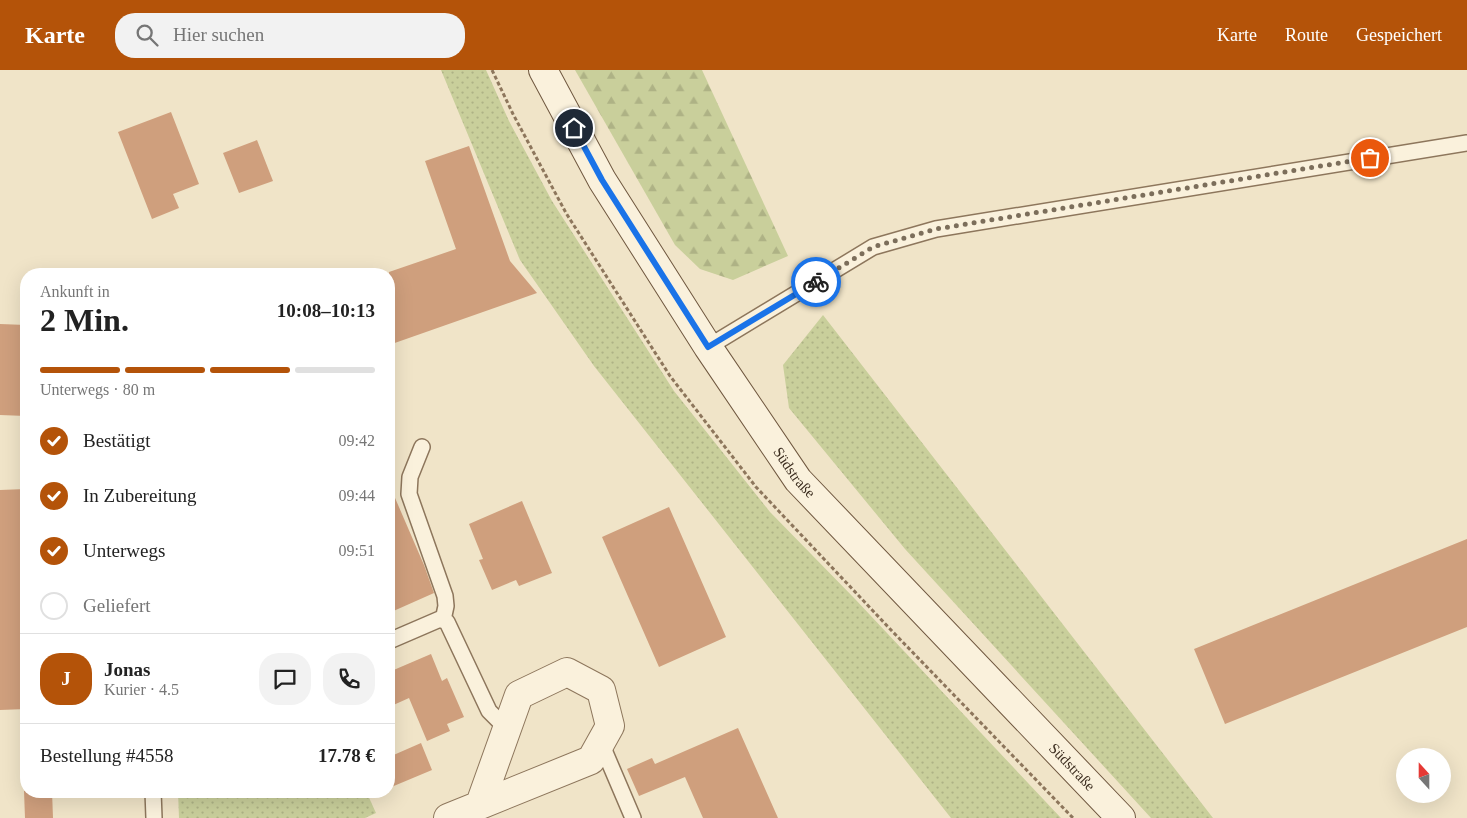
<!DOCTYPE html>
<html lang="de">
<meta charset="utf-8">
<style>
body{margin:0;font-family:"Times New Roman",serif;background:#f2f2f2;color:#222;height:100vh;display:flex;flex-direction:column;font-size:19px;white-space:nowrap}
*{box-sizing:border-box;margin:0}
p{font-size:16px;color:#767676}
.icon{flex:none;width:28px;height:28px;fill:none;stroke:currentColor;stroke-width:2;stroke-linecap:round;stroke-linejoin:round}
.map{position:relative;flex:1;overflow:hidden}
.details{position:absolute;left:20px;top:198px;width:375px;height:530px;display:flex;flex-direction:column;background:#fff;border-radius:20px;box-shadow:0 5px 20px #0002}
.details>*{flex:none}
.needle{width:32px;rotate:339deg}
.buttons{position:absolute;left:1396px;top:678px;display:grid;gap:10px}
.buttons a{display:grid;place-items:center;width:55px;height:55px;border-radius:50%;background:#fff;box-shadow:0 5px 20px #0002;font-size:25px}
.pin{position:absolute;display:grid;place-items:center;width:42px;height:42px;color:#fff;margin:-21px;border:2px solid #fff;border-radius:50%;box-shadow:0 1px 5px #0007}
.courier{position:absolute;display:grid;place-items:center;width:50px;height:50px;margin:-25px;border:4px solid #1a73e8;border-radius:50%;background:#fff;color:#222;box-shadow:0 1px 6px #0007}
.overview em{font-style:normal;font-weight:800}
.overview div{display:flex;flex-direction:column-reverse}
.overview{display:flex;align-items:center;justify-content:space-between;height:85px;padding:0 20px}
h1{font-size:32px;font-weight:800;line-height:38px}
.bar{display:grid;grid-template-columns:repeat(4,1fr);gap:8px 5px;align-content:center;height:60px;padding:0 20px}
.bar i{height:6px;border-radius:4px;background:#e0e0e0}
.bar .selected{background:#b45309}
.bar p{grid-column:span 4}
.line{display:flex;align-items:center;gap:12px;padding:0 20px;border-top:1px solid #e0e0e0}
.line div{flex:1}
.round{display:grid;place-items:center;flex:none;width:52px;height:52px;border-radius:20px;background:#f2f2f2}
ol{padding:0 20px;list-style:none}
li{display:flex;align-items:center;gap:15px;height:55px}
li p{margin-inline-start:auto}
li .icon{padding:5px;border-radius:50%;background:#b45309;color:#fff;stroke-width:4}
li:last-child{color:#767676}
li i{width:28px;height:28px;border:2px solid #e0e0e0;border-radius:50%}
header{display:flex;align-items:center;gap:30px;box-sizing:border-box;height:70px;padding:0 25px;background:#b45309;color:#fff}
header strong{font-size:24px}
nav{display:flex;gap:28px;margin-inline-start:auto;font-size:18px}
.search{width:350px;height:45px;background:#f2f2f2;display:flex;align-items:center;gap:12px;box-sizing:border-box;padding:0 18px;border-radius:20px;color:#767676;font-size:19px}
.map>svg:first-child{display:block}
.grass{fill:url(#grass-dots)}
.forest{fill:url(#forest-firs)}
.building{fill:#cf9f7d}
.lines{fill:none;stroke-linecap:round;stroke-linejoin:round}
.lane-casing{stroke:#8d765c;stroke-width:18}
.street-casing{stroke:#8d765c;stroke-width:30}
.secondary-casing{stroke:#6f573f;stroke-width:30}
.path{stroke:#8d765c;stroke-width:3;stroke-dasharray:4 2.5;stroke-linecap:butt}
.lane{stroke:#faf1dc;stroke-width:15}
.street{stroke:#faf1dc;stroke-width:28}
.secondary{stroke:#faf1dc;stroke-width:28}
.done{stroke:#7c6e5b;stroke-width:5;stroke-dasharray:0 9}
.route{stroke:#1a73e8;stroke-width:6}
.labels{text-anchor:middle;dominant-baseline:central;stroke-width:4;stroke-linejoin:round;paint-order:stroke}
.street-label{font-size:15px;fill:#3d2e20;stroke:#f7eed8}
</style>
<header>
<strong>Karte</strong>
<div class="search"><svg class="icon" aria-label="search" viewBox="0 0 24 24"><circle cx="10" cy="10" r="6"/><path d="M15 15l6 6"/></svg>Hier suchen</div>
<nav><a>Karte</a><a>Route</a><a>Gespeichert</a></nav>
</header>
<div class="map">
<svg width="1467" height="748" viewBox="0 0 1467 748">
<defs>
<pattern id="grass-dots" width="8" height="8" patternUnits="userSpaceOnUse" patternTransform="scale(1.25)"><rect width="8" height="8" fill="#c9cf9b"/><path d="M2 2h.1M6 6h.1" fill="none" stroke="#aeb285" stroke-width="1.8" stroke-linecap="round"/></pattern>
<pattern id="forest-firs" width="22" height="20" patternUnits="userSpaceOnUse" patternTransform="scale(1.25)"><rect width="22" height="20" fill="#c9cf9b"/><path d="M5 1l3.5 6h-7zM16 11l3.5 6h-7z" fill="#aeb285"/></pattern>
</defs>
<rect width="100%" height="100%" fill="#f0e4c8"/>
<path class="grass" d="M 441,0 L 486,0 L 509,51 L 552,131 L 674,321 L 770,442 L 855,529 L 1061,748 L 951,748 L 594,296 L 520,190 Z
M 823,245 L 1213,748 L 1151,748 L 905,479 L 789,338 L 783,295 Z
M 178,721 L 366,721 L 376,743 L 365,748 L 179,748 Z"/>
<path class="forest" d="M 575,0 L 702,0 L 788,186 L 733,210 L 700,199 L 675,175 Z"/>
<path class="building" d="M 171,42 L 199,114 L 173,124 L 179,138 L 152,149 L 118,62 Z
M 257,70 L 273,111 L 239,123 L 223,83 Z
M 469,76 L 510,191 L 537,223 L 389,275 L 389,202 L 456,179 L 425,91 Z
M 0,254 L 26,255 L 26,346 L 0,345 Z
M 389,414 L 424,495 L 434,523 L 389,543 Z
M 26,419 L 26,639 L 0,640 L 0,420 Z
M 522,431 L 552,503 L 519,516 L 516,510 L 492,520 L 479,490 L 483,489 L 469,454 Z
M 669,437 L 726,567 L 659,597 L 602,467 Z
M 1467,469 L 1467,557 L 1225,654 L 1194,579 Z
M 431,584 L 442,611 L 447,608 L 464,647 L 447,654 L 450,661 L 427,671 L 409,628 L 389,637 L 389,602 Z
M 738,658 L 778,748 L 703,748 L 685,707 L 639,726 L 627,699 L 652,688 L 655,694 Z
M 421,673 L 432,700 L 389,718 L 389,687 Z
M 24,721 L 52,721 L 53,748 L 25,748 Z"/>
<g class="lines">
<g class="lane-casing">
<path id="lane" d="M 708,277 L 873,177 L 936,159 L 1467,73
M 422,377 L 410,407 L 409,424 L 445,526 L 446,536 L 443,550
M 389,571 L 440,549 L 447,552 L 489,641 L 506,658
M 601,673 L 633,748
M 153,721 L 154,748"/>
</g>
<g class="street-casing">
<path id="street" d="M 448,748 L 591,690 L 610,656 L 601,620 L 567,602 L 519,625 L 480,734"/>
</g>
<g class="secondary-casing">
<g id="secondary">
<path id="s1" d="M 543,0 L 602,110 L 708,277 L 798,410 L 1121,748"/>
</g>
</g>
<path class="path" d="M 492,0 L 513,44 L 566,143 L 670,306 L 756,417 L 892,561 L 1073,748"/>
<use href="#lane" class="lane"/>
<use href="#street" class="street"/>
<use href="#secondary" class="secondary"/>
</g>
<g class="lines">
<path class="done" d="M 816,212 L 873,177 L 936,159 L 1370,88"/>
<path class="route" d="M 574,58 L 602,110 L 708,277 L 816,212"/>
</g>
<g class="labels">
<g class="street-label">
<text stroke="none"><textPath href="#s1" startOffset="475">Südstraße</textPath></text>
<text stroke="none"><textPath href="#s1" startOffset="880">Südstraße</textPath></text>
</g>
</g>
</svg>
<div class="buttons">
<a><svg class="needle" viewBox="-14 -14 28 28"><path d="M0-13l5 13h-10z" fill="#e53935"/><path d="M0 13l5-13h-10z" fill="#767676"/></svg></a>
</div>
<div class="pin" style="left:1370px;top:88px;background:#ea580c"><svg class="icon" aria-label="bag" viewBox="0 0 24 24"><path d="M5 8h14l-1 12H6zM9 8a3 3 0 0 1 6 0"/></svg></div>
<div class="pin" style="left:574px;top:58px;background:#1f2937"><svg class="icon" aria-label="home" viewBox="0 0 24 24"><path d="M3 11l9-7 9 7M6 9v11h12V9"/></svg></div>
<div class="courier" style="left:816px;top:212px"><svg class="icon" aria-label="bike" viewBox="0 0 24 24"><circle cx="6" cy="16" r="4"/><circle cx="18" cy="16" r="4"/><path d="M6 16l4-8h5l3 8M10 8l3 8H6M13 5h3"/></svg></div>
<section class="details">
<div class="overview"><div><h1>2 Min.</h1><p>Ankunft in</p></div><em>10:08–10:13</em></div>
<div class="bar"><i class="selected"></i><i class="selected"></i><i class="selected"></i><i></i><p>Unterwegs · 80 m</p></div>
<ol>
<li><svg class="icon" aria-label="check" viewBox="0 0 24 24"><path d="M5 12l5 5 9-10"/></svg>Bestätigt<p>09:42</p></li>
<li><svg class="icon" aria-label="check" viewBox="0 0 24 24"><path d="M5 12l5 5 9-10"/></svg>In Zubereitung<p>09:44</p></li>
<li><svg class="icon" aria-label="check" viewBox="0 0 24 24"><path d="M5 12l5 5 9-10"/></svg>Unterwegs<p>09:51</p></li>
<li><i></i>Geliefert</li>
</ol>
<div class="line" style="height:90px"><b class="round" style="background:#b45309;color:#fff">J</b><div><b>Jonas</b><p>Kurier · 4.5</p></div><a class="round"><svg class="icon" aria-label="chat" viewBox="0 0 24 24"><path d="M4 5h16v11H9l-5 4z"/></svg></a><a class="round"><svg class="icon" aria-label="phone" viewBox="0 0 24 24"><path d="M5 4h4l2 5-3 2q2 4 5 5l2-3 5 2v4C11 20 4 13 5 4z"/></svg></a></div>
<div class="line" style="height:65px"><div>Bestellung #4558</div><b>17.78 €</b></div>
</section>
</div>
